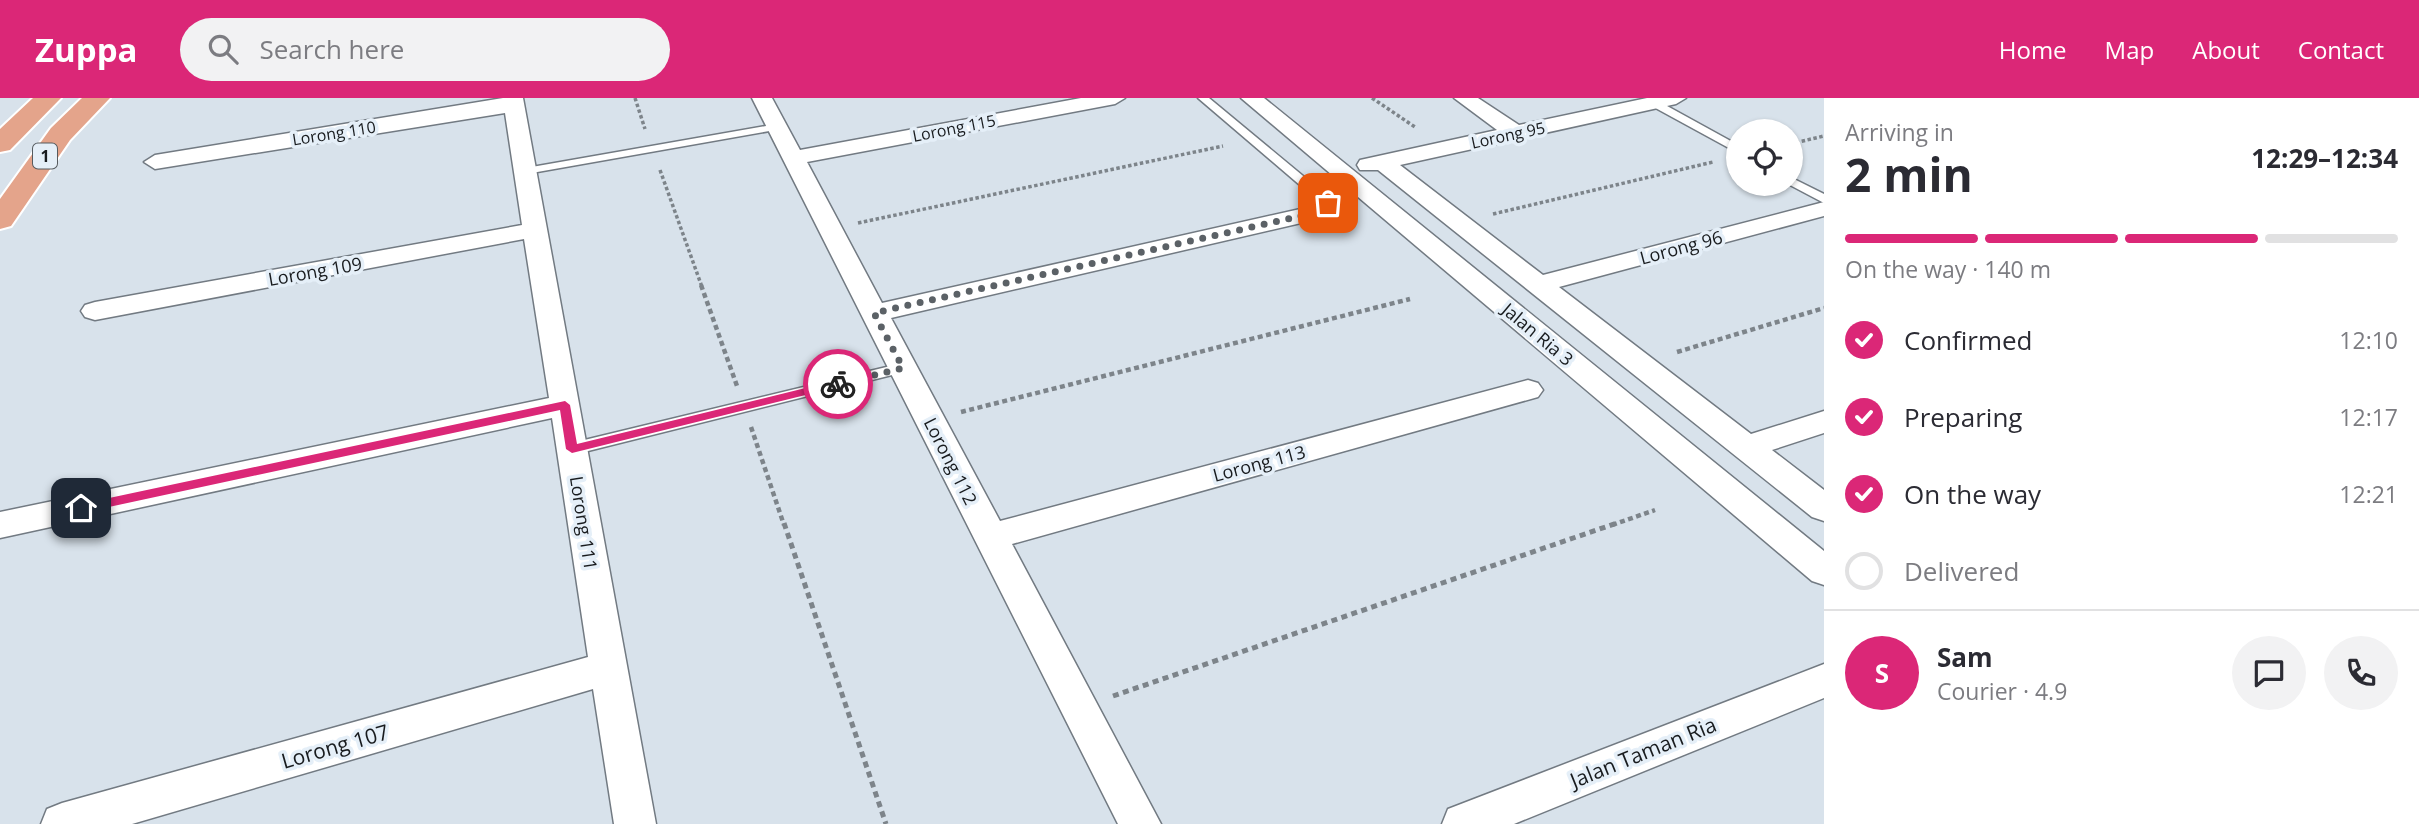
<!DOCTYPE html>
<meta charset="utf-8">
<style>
body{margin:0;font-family:"Open Sans",sans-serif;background:#f2f2f3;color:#2b2b33;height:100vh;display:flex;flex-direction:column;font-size:26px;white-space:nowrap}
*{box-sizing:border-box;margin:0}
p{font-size:23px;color:#7c7c81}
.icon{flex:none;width:38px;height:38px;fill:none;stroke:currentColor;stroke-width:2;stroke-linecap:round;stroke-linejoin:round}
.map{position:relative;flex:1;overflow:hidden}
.panel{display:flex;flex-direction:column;background:#fff;width:595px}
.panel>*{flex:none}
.controls{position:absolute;left:1726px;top:21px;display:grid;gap:14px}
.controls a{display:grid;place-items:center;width:77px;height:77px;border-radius:50%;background:#fff;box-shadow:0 2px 5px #0004;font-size:35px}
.pin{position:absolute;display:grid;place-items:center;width:60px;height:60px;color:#fff;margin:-30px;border-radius:14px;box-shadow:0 4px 10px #0006}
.courier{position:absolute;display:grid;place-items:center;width:70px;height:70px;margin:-35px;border:5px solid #db2777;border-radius:50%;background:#fff;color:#222;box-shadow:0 2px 9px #0007}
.overview em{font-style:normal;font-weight:700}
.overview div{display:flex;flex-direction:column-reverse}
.overview{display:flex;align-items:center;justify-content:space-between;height:119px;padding:0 21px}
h1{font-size:46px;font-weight:700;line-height:52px}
.bar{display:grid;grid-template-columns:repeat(4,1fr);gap:10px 7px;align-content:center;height:84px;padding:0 21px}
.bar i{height:9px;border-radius:5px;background:#e1e1e2}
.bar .selected{background:#db2777}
.bar p{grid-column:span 4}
.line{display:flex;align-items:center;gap:18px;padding:0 21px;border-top:2px solid #e1e1e2}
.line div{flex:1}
.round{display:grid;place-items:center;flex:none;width:74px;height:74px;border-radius:37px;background:#f2f2f3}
ol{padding:0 21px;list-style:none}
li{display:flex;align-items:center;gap:21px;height:77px}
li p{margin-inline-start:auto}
li .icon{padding:7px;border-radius:50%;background:#db2777;color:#fff;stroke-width:4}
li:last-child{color:#7c7c81}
li i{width:38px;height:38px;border:4px solid #e1e1e2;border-radius:50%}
header{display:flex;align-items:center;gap:42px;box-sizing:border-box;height:98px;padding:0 35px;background:#db2777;color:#fff}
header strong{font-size:33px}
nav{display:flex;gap:38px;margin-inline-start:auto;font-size:24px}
.search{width:490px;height:63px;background:#f2f2f3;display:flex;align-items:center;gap:18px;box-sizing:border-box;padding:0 24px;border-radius:38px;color:#7c7c81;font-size:26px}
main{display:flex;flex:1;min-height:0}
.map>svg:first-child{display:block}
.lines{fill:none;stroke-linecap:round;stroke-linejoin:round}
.lane-casing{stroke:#727a82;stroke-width:3}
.street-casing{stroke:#727a82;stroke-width:3}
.primary-casing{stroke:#fff;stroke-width:4}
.path-far2{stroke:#7d848a;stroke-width:3.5;stroke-dasharray:3.5 2.5;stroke-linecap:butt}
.path-far1{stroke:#7d848a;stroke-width:4.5;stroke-dasharray:5 3.5;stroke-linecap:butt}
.path{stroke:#7d848a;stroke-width:5;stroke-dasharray:6 4.5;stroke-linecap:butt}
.lane{fill:#fff;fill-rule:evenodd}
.street{fill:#fff;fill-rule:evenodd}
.primary{fill:#e4a48b;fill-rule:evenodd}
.route{fill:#db2777}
.done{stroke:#5b6166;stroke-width:7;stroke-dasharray:0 12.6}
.labels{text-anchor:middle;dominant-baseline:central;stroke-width:7;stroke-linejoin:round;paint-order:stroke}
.far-street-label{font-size:16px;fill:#181b1e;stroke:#e5eff8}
.shield{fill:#e5eff8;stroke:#565b5f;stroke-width:2}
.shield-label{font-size:16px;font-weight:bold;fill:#181b1e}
.street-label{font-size:18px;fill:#181b1e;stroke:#e5eff8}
.near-street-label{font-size:21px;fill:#181b1e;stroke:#e5eff8}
</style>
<header>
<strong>Zuppa</strong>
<div class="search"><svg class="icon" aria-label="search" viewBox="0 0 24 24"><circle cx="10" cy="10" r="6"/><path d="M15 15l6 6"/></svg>Search here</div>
<nav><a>Home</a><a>Map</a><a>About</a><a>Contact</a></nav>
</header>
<main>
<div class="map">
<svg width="1824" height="726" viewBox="0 0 1824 726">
<rect width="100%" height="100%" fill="#d8e2eb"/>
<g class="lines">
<g class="lane-casing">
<path id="lane" d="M 1198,0 L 1209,0 L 1332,102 L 1331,115 L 1323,115 L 1322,106 Z
M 1650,3 L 1658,3 L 1738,47 L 1738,55 L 1650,7 Z
M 777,26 L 781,27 L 781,31 L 526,76 L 520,73 L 526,70 Z
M 1790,79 L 1824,96 L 1824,105 L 1788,86 L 1790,86 Z
M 903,265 L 910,270 L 908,273 L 572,357 L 564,351 L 572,345 Z"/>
</g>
<g class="street-casing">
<path id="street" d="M 503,0 L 523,0 L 656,726 L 614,726 L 593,591 L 132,726 L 41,726 L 47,711 L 62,705 L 588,559 L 552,320 L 0,440 L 0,414 L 549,300 L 524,141 L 95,222 L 85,219 L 81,213 L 85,207 L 95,204 L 522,127 L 505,15 L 155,71 L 144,64 L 155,57 Z
M 752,0 L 772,0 L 800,52 L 1081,0 L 1125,0 L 1115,6 L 807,64 L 882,205 L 1327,105 L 1336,107 L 1339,112 L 1336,117 L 1327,119 L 891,220 L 1000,423 L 1528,282 L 1538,285 L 1543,292 L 1538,299 L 1012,446 L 1161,726 L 1118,726 Z
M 1241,0 L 1264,0 L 1824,453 L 1824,487 L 1812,483 Z
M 1454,0 L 1478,0 L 1519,27 L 1647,0 L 1686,0 L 1676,6 L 1400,67 L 1543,177 L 1824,104 L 1824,118 L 1559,189 L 1751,336 L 1824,313 L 1824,335 L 1772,352 L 1824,392 L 1824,423 L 1812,419 L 1378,72 L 1360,72 L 1357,67 L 1360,62 L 1497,32 Z
M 1824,566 L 1824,600 L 1514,726 L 1442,726 L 1448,711 Z"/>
</g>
<g class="primary-casing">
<path id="primary" d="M 33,0 L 61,0 L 10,52 L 0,54 L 0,31 Z
M 82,0 L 110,0 L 70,42 L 11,128 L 0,131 L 0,101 L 51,30 Z"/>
</g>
<path class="path-far2" d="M 635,0 L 645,31
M 1372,0 L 1415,29
M 1790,46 L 1824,38
M 660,72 L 702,189
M 1493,116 L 1713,64
M 858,125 L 1223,48"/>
<path class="path-far1" d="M 701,187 L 737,288
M 1677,254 L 1824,210
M 961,314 L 1410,201
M 751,329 L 784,427
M 1612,427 L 1655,412"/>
<path class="path" d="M 784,425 L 886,726
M 1113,598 L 1617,425"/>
<use href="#lane" class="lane"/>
<use href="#street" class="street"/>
<use href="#primary" class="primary"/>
</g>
<path class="route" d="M 838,282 L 843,286 L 842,288 L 572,355 L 566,351 L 560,312 L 81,415 L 75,410 L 81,406 L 565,303 L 570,307 L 577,346 Z"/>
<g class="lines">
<path class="done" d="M 838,286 L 903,270 L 874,215 L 1327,112 L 1328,105"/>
</g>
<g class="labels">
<g class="far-street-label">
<text transform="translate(954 30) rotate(-11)">Lorong 115</text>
<text transform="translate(334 35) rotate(-9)">Lorong 110</text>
<text transform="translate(1508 37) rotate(-12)">Lorong 95</text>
</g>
<rect class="shield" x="33" y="45.5" width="24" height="25" rx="5"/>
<g class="shield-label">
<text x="45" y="58">1</text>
</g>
<g class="street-label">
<text transform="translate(1681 149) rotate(-15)">Lorong 96</text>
<text transform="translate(315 173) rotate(-10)">Lorong 109</text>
<text transform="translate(1538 236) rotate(40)">Jalan Ria 3</text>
<text transform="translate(951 363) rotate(63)">Lorong 112</text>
<text transform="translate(1259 365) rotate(-15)">Lorong 113</text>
<text transform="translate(584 425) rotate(81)">Lorong 111</text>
</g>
<g class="near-street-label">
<text transform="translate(335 648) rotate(-16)">Lorong 107</text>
<text transform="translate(1643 654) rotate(-22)">Jalan Taman Ria</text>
</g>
</g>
</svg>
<div class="controls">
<a><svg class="icon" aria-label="locate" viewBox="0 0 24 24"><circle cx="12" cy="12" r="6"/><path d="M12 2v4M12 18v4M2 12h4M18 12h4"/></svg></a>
</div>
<div class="pin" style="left:1328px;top:105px;background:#ea580c"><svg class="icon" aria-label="bag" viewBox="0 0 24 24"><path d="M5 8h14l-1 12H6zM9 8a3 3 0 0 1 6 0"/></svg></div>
<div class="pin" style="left:81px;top:410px;background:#1f2937"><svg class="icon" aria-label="home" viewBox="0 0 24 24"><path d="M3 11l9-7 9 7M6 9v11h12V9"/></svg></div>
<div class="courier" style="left:838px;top:286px"><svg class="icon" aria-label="bike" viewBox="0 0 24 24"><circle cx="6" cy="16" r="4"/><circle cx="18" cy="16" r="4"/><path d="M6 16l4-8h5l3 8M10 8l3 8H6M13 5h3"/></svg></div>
</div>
<section class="panel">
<div class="overview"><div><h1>2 min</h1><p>Arriving in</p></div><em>12:29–12:34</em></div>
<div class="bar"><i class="selected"></i><i class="selected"></i><i class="selected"></i><i></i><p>On the way · 140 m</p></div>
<ol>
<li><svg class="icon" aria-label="check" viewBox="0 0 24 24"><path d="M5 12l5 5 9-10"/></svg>Confirmed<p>12:10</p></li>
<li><svg class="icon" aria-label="check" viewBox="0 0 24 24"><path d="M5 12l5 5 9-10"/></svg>Preparing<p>12:17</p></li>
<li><svg class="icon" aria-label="check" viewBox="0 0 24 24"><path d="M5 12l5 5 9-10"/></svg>On the way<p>12:21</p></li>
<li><i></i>Delivered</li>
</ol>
<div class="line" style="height:126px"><b class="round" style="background:#db2777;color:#fff">S</b><div><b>Sam</b><p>Courier · 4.9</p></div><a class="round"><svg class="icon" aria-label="chat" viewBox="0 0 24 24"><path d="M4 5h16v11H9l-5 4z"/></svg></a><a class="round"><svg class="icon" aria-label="phone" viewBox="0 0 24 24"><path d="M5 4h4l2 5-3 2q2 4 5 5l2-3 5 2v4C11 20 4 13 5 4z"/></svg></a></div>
</section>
</main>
